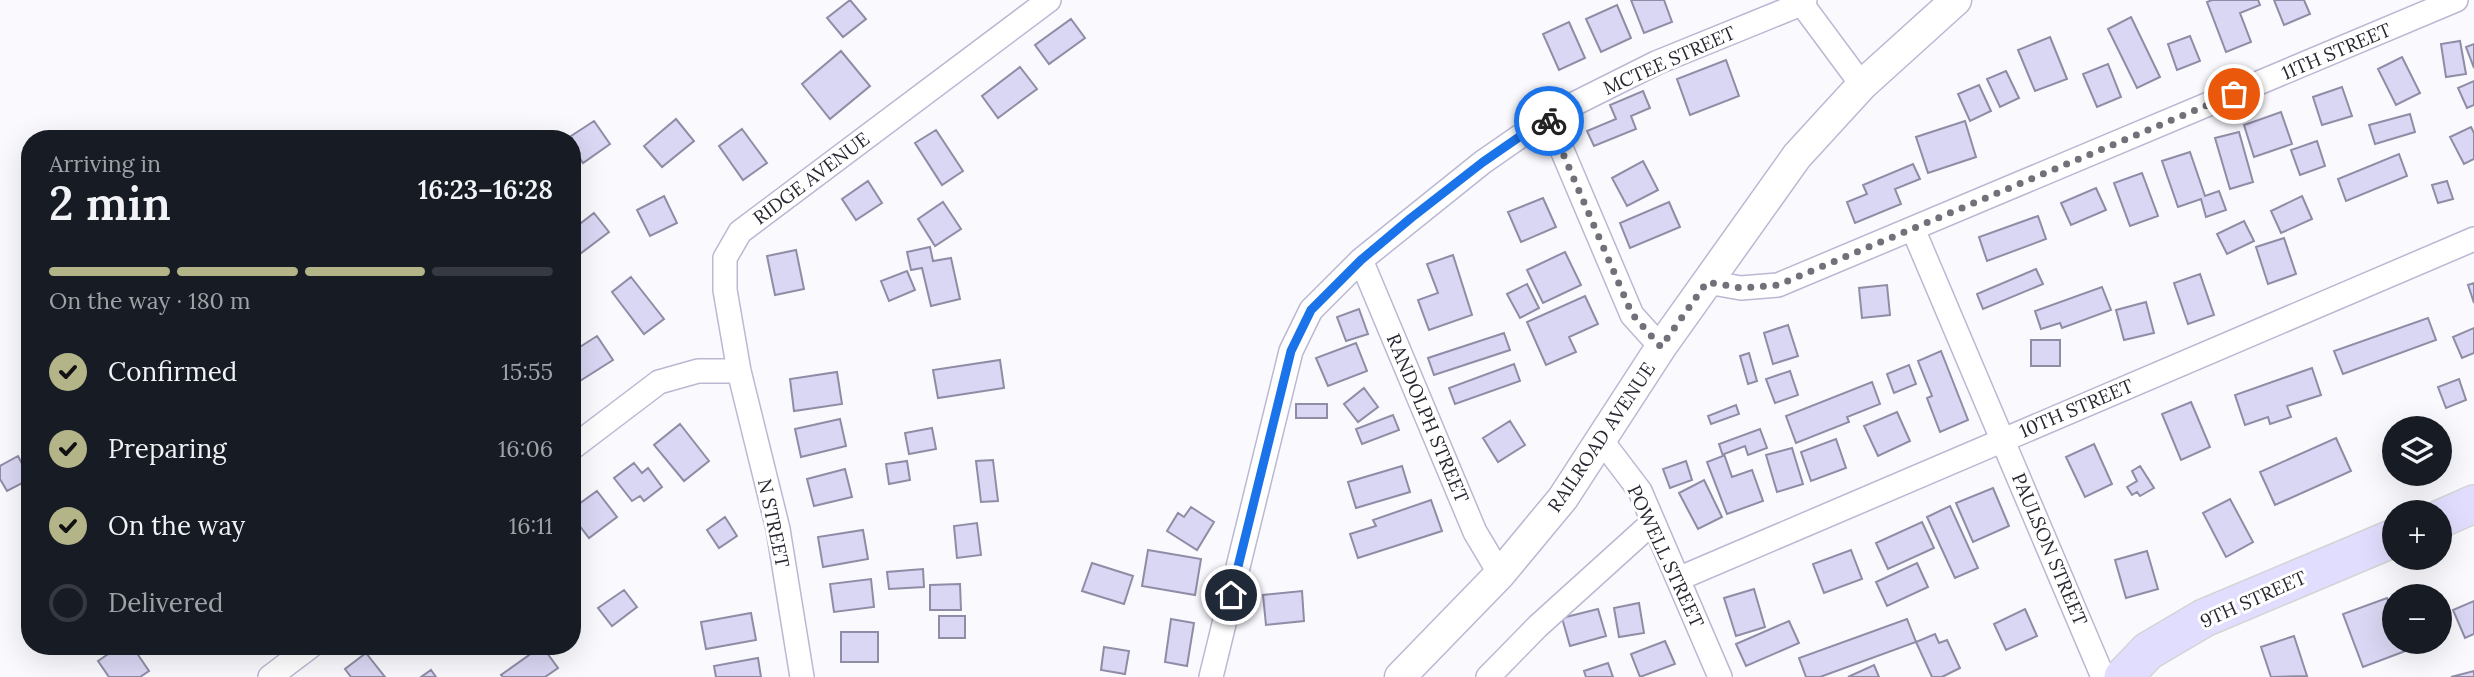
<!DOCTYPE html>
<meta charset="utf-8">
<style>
body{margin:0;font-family:Lora,serif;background:#242831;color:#f1f3f6;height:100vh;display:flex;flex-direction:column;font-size:26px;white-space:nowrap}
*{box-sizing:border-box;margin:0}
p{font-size:23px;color:#9ea1a6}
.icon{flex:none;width:38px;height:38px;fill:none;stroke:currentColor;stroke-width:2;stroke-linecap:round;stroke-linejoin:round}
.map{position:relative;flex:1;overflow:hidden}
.drawer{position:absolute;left:21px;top:130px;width:560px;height:525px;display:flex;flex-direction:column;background:#171b24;border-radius:28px;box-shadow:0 7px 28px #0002}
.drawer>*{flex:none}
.buttons{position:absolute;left:2382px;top:416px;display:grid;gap:14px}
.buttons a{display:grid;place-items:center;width:70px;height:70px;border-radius:50%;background:#171b24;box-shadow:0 7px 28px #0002;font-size:35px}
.pin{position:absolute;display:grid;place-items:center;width:60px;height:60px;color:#fff;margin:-30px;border:4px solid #fff;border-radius:50%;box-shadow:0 2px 7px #0007}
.courier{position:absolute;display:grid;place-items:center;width:70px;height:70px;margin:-35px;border:5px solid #1a73e8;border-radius:50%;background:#fff;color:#222;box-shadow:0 2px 9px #0007}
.summary em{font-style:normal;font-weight:600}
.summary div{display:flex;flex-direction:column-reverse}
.summary{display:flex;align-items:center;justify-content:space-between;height:119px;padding:0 28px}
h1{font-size:46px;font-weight:600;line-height:52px}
.bar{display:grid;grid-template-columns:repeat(4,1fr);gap:10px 7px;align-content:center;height:84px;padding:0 28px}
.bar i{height:9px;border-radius:5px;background:#363941}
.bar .selected{background:#b3b487}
.bar p{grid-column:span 4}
ol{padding:0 28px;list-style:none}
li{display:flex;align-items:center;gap:21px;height:77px}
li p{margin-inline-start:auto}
li .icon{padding:7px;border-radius:50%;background:#b3b487;color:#111;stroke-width:4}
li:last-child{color:#9ea1a6}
li i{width:38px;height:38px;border:4px solid #363941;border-radius:50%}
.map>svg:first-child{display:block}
.building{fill:#d9d7f3;stroke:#8f8ca5;stroke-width:2}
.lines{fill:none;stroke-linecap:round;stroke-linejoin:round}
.minor-casing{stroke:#bab8d2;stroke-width:26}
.tertiary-casing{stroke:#bab8d2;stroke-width:33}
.primary-casing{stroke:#d4d4d6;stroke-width:40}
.minor{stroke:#fff;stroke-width:23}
.tertiary{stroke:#fff;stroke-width:30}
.primary{stroke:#e1ddfe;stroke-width:37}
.done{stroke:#727179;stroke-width:7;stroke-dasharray:0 12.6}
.route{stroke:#1a73e8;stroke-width:9}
.labels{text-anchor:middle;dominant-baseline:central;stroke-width:6;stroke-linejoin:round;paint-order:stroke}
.street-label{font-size:19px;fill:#292832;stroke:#fff}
</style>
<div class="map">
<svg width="2474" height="677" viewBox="0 0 2474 677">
<rect width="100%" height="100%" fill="#f9f9fe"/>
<path class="building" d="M 850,0 L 866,19 L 843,37 L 827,18 Z
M 1631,0 L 1664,0 L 1672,22 L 1644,33 Z
M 2212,0 L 2258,0 L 2260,5 L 2240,13 L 2251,42 L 2226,52 L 2207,2 Z
M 2274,0 L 2304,0 L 2310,14 L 2284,25 Z
M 1617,5 L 1631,38 L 1601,52 L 1586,19 Z
M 2131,17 L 2160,77 L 2137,88 L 2108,29 Z
M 1071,19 L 1085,38 L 1049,64 L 1035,45 Z
M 1569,22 L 1585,58 L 1559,70 L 1543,34 Z
M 2190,36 L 2200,61 L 2177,70 L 2168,44 Z
M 2050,37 L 2067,79 L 2035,91 L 2018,50 Z
M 2460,41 L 2466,74 L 2446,77 L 2441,44 Z
M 2474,44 L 2474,68 L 2466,47 Z
M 841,51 L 870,86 L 830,119 L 802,84 Z
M 2402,57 L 2420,93 L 2396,105 L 2378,69 Z
M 1726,60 L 1739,96 L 1690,115 L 1677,79 Z
M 2108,64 L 2121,97 L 2097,107 L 2083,74 Z
M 1020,67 L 1037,89 L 998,118 L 982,96 Z
M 2006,71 L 2019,98 L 2000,107 L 1987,79 Z
M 2474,81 L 2474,105 L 2467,108 L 2458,88 Z
M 1979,85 L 1991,111 L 1970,121 L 1958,94 Z
M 2342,87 L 2352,116 L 2322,125 L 2313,97 Z
M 1643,91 L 1650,108 L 1631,116 L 1636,129 L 1594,146 L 1587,131 L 1616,119 L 1610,105 Z
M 2281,112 L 2292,144 L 2254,157 L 2244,125 Z
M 2410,114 L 2415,132 L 2375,144 L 2369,125 Z
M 676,119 L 694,141 L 662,167 L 644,146 Z
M 594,121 L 610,144 L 583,163 L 572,147 L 572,138 L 568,138 Z
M 1965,121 L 1976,157 L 1928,173 L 1916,137 Z
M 2471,127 L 2474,133 L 2474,159 L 2464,164 L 2450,137 Z
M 742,129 L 767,163 L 743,180 L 719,146 Z
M 936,130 L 963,171 L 942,185 L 915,143 Z
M 2239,132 L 2253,182 L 2230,189 L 2215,138 Z
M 2317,141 L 2325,166 L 2300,175 L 2291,150 Z
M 2190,152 L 2205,196 L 2219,191 L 2226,210 L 2206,217 L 2201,199 L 2178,207 L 2162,161 Z
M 2399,154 L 2407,176 L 2346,201 L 2338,179 Z
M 1643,161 L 1658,190 L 1627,206 L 1612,178 Z
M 1913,164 L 1920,179 L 1895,189 L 1901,204 L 1855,223 L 1847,202 L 1867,194 L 1863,185 Z
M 2142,173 L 2158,216 L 2130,226 L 2114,183 Z
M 868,181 L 882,203 L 856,220 L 842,199 Z
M 2447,181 L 2453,199 L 2438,203 L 2432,185 Z
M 2096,188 L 2106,210 L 2071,225 L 2061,203 Z
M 664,196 L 677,223 L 650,236 L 637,210 Z
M 2302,196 L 2312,219 L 2281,233 L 2271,211 Z
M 1543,198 L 1556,227 L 1521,242 L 1508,212 Z
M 943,202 L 961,229 L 935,246 L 918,219 Z
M 1669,202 L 1680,227 L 1630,248 L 1620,223 Z
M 594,213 L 609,232 L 572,260 L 572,230 Z
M 2038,216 L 2046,239 L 1987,261 L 1979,237 Z
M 2244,221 L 2254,241 L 2227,254 L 2217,234 Z
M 2284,238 L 2296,274 L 2268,284 L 2256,247 Z
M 930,247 L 933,261 L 951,258 L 960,299 L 931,306 L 922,268 L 911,270 L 907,252 Z
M 796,250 L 804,289 L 775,295 L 767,256 Z
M 1565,252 L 1581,285 L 1543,303 L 1527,270 Z
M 1453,255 L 1472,315 L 1429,330 L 1418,300 L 1438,293 L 1427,264 Z
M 2036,269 L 2043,284 L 1983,309 L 1977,294 Z
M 907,271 L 915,290 L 889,301 L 881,281 Z
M 2200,274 L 2214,315 L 2188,324 L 2174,283 Z
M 631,277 L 664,319 L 644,334 L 612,292 Z
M 2474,283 L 2474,303 L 2468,285 Z
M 1527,284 L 1539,308 L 1520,318 L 1507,294 Z
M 1887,285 L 1890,315 L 1862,318 L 1859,288 Z
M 2102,287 L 2111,310 L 2062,328 L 2060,323 L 2041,329 L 2035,311 Z
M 1585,296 L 1598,324 L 1569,337 L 1576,352 L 1546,365 L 1527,322 Z
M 2146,302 L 2154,333 L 2124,340 L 2116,310 Z
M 1359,309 L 1368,334 L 1346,341 L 1337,317 Z
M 2428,318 L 2436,340 L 2343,374 L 2334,351 Z
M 1788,325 L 1798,356 L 1773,364 L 1764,333 Z
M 2474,328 L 2474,353 L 2462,358 L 2453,337 Z
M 1504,333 L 1510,350 L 1434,375 L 1428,358 Z
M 597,336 L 613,360 L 572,386 L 572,352 Z
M 2031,340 L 2060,340 L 2060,366 L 2031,366 Z
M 1356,343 L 1367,371 L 1328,386 L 1316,358 Z
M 1941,351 L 1968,420 L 1940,432 L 1927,398 L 1932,396 L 1918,361 Z
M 1749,353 L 1757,381 L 1748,384 L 1740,356 Z
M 1000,360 L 1004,388 L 938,398 L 933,370 Z
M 1514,364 L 1520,381 L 1455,404 L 1449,388 Z
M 1909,365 L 1916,384 L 1894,393 L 1887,374 Z
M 2312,368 L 2321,395 L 2287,406 L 2291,417 L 2270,424 L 2268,417 L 2245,425 L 2235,395 Z
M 1790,371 L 1798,395 L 1775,403 L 1766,379 Z
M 837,372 L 842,404 L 794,411 L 790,379 Z
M 2459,379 L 2466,400 L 2446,408 L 2438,387 Z
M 1872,382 L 1880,404 L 1847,417 L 1849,422 L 1796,443 L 1786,416 Z
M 1364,388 L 1378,407 L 1358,422 L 1344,404 Z
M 2191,402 L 2210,447 L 2181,460 L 2162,414 Z
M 1296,404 L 1327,404 L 1327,418 L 1296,418 Z
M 1736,405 L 1739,414 L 1711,424 L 1708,416 Z
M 1897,412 L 1910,441 L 1878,456 L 1864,426 Z
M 1393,415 L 1399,430 L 1362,444 L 1356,429 Z
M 840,419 L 846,446 L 801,457 L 795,429 Z
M 1510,421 L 1525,445 L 1498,462 L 1483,438 Z
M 680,424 L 709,461 L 684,481 L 654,445 Z
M 932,428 L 936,449 L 909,454 L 905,433 Z
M 1760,429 L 1767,448 L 1748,455 L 1745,446 L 1724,454 L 1732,477 L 1752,470 L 1763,501 L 1727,514 L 1707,462 L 1723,456 L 1719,444 Z
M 2336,438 L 2351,471 L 2275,505 L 2260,472 Z
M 1836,439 L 1846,468 L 1811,481 L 1801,452 Z
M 2094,444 L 2112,484 L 2085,497 L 2066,457 Z
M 1792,448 L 1803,484 L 1777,492 L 1766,455 Z
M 18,456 L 30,479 L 7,491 L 0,479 L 0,466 Z
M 993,460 L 998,501 L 981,502 L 976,461 Z
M 907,461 L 910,480 L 889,484 L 886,464 Z
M 1686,461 L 1692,480 L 1670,488 L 1663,469 Z
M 634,463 L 642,473 L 648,468 L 662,487 L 644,501 L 640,496 L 632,501 L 614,478 Z
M 1402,466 L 1410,492 L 1356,508 L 1348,482 Z
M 2140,466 L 2154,488 L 2140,496 L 2137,492 L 2132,495 L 2127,487 L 2137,481 L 2132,471 Z
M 845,469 L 852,497 L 814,506 L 807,479 Z
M 1704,480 L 1722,517 L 1698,529 L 1679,493 Z
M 1993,488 L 2009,526 L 1973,542 L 1956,503 Z
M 597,491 L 617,517 L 589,538 L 572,516 L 572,509 Z
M 2230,499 L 2253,542 L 2226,557 L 2203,513 Z
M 1431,500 L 1442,531 L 1358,558 L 1350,534 L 1376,526 L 1373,520 Z
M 1950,506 L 1978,568 L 1955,578 L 1927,517 Z
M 1191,507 L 1214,522 L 1197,550 L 1167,531 L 1178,513 L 1184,517 Z
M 725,517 L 737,536 L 719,548 L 707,530 Z
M 1922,522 L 1934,548 L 1888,569 L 1876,543 Z
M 977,523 L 981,555 L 957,558 L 954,526 Z
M 863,530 L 868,559 L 823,567 L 818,537 Z
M 1148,550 L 1201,559 L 1195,595 L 1142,586 Z
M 1851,550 L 1862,579 L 1824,593 L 1813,564 Z
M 2147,551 L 2158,589 L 2126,598 L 2115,560 Z
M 1092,563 L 1133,576 L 1124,604 L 1082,591 Z
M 1917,563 L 1928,587 L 1887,606 L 1876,582 Z
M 923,569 L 924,587 L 889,589 L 887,572 Z
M 871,579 L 874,607 L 834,612 L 830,584 Z
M 960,584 L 961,610 L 930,610 L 930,585 Z
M 1754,589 L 1765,627 L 1736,636 L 1724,598 Z
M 624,590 L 637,607 L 612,626 L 598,608 Z
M 1302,591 L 1304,621 L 1266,625 L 1263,595 Z
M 2387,598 L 2389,603 L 2394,601 L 2394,642 L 2424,644 L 2363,667 L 2343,614 Z
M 2474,601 L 2474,634 L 2465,638 L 2453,610 Z
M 1639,603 L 1644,633 L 1619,637 L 1614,608 Z
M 1598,609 L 1606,636 L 1570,646 L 1562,618 Z
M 2025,609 L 2037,636 L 2006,650 L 1994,624 Z
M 751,613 L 756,640 L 706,649 L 701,622 Z
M 939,616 L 965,616 L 965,638 L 939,638 Z
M 1171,619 L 1194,623 L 1187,666 L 1165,662 Z
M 1907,619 L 1916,642 L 1820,677 L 1806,677 L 1799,658 Z
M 1789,621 L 1799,643 L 1746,666 L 1736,644 Z
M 841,632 L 878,632 L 878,662 L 841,662 Z
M 1935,634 L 1939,643 L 1947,640 L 1960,668 L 1942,677 L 1932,677 L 1916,642 Z
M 2294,636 L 2307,676 L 2271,677 L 2261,647 Z
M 1665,641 L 1675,664 L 1640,677 L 1631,654 Z
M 120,646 L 132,646 L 149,671 L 140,677 L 109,677 L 98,661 Z
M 542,646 L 558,668 L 545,677 L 503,677 L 501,675 Z
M 1104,647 L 1129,651 L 1125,674 L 1101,670 Z
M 366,653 L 385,677 L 351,677 L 345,669 Z
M 758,658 L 761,677 L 716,677 L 714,666 Z
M 1608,663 L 1613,677 L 1586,677 L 1584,671 Z
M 1874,665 L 1879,677 L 1848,677 Z
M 431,670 L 436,677 L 421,677 Z
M 2474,671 L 2474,677 L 2451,677 Z"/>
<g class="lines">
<g class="minor-casing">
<path id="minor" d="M 1799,0 L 1862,85
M 1548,117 L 1632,315 L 1661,347
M 1913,229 L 2103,677
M 1361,260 L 1475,532 L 1500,574
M 1707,282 L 1741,288 L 1778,285 L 2456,0
M 1602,441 L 1640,491 L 1720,677
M 572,448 L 659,382 L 698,371 L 739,371
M 1678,579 L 2474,239
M 270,677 L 311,646
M 802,677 L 778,529 L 739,371 L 725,290 L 725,258 L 740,232 L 1049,0
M 1211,677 L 1291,351 L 1311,310 L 1361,260 L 1483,162 L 1548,117 L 1656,63 L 1801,4 L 1805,0
M 1488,677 L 1538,626 L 1653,522"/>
</g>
<g class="tertiary-casing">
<path id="tertiary" d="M 1400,677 L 1500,574 L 1563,498 L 1661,347 L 1797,156 L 1862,85 L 1956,0"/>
</g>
<g class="primary-casing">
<path id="primary" d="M 2440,519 L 2474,504
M 2123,677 L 2148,651 L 2204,618 L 2394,538"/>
</g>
<use href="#minor" class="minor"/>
<use href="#tertiary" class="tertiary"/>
<use href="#primary" class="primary"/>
</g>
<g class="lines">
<path class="done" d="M 1549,121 L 1632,314 L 1661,347 L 1707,282 L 1741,288 L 1778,285 L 2234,94"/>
<path class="route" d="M 1231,595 L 1291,351 L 1311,310 L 1361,260 L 1411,218 L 1483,162 L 1548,117 L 1549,121"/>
</g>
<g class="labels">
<g class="street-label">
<text transform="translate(2336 51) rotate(-23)">11TH STREET</text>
<text transform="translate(1669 60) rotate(-24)">MCTEE STREET</text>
<text transform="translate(811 178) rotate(-37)">RIDGE AVENUE</text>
<text transform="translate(2076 408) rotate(-23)">10TH STREET</text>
<text transform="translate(1428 418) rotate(67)">RANDOLPH STREET</text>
<text transform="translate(1601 437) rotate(-56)">RAILROAD AVENUE</text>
<text transform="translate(774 523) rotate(78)">N STREET</text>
<text transform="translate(2050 549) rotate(67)">PAULSON STREET</text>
<text transform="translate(1666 556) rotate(65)">POWELL STREET</text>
<text transform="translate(2253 599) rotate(-24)">9TH STREET</text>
</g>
</g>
</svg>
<div class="buttons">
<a><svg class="icon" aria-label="layers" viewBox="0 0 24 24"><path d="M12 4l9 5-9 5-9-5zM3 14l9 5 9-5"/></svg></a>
<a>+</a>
<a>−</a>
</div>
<div class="pin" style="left:2234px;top:94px;background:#ea580c"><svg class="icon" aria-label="bag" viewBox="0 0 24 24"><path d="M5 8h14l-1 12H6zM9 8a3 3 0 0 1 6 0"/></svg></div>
<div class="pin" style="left:1231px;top:595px;background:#1f2937"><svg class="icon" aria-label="home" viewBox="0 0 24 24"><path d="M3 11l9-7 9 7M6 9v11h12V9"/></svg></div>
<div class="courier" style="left:1549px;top:121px"><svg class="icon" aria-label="bike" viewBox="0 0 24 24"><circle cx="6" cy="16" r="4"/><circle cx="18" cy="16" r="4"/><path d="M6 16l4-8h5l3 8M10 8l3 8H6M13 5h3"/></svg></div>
<section class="drawer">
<div class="summary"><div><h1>2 min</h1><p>Arriving in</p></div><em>16:23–16:28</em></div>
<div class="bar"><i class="selected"></i><i class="selected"></i><i class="selected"></i><i></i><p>On the way · 180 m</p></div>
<ol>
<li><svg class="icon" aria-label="check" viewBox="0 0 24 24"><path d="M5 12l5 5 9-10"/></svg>Confirmed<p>15:55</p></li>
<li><svg class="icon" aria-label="check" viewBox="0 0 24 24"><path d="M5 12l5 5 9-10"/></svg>Preparing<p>16:06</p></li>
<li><svg class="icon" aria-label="check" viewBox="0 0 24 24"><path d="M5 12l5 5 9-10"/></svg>On the way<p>16:11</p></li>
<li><i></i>Delivered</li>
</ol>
</section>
</div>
